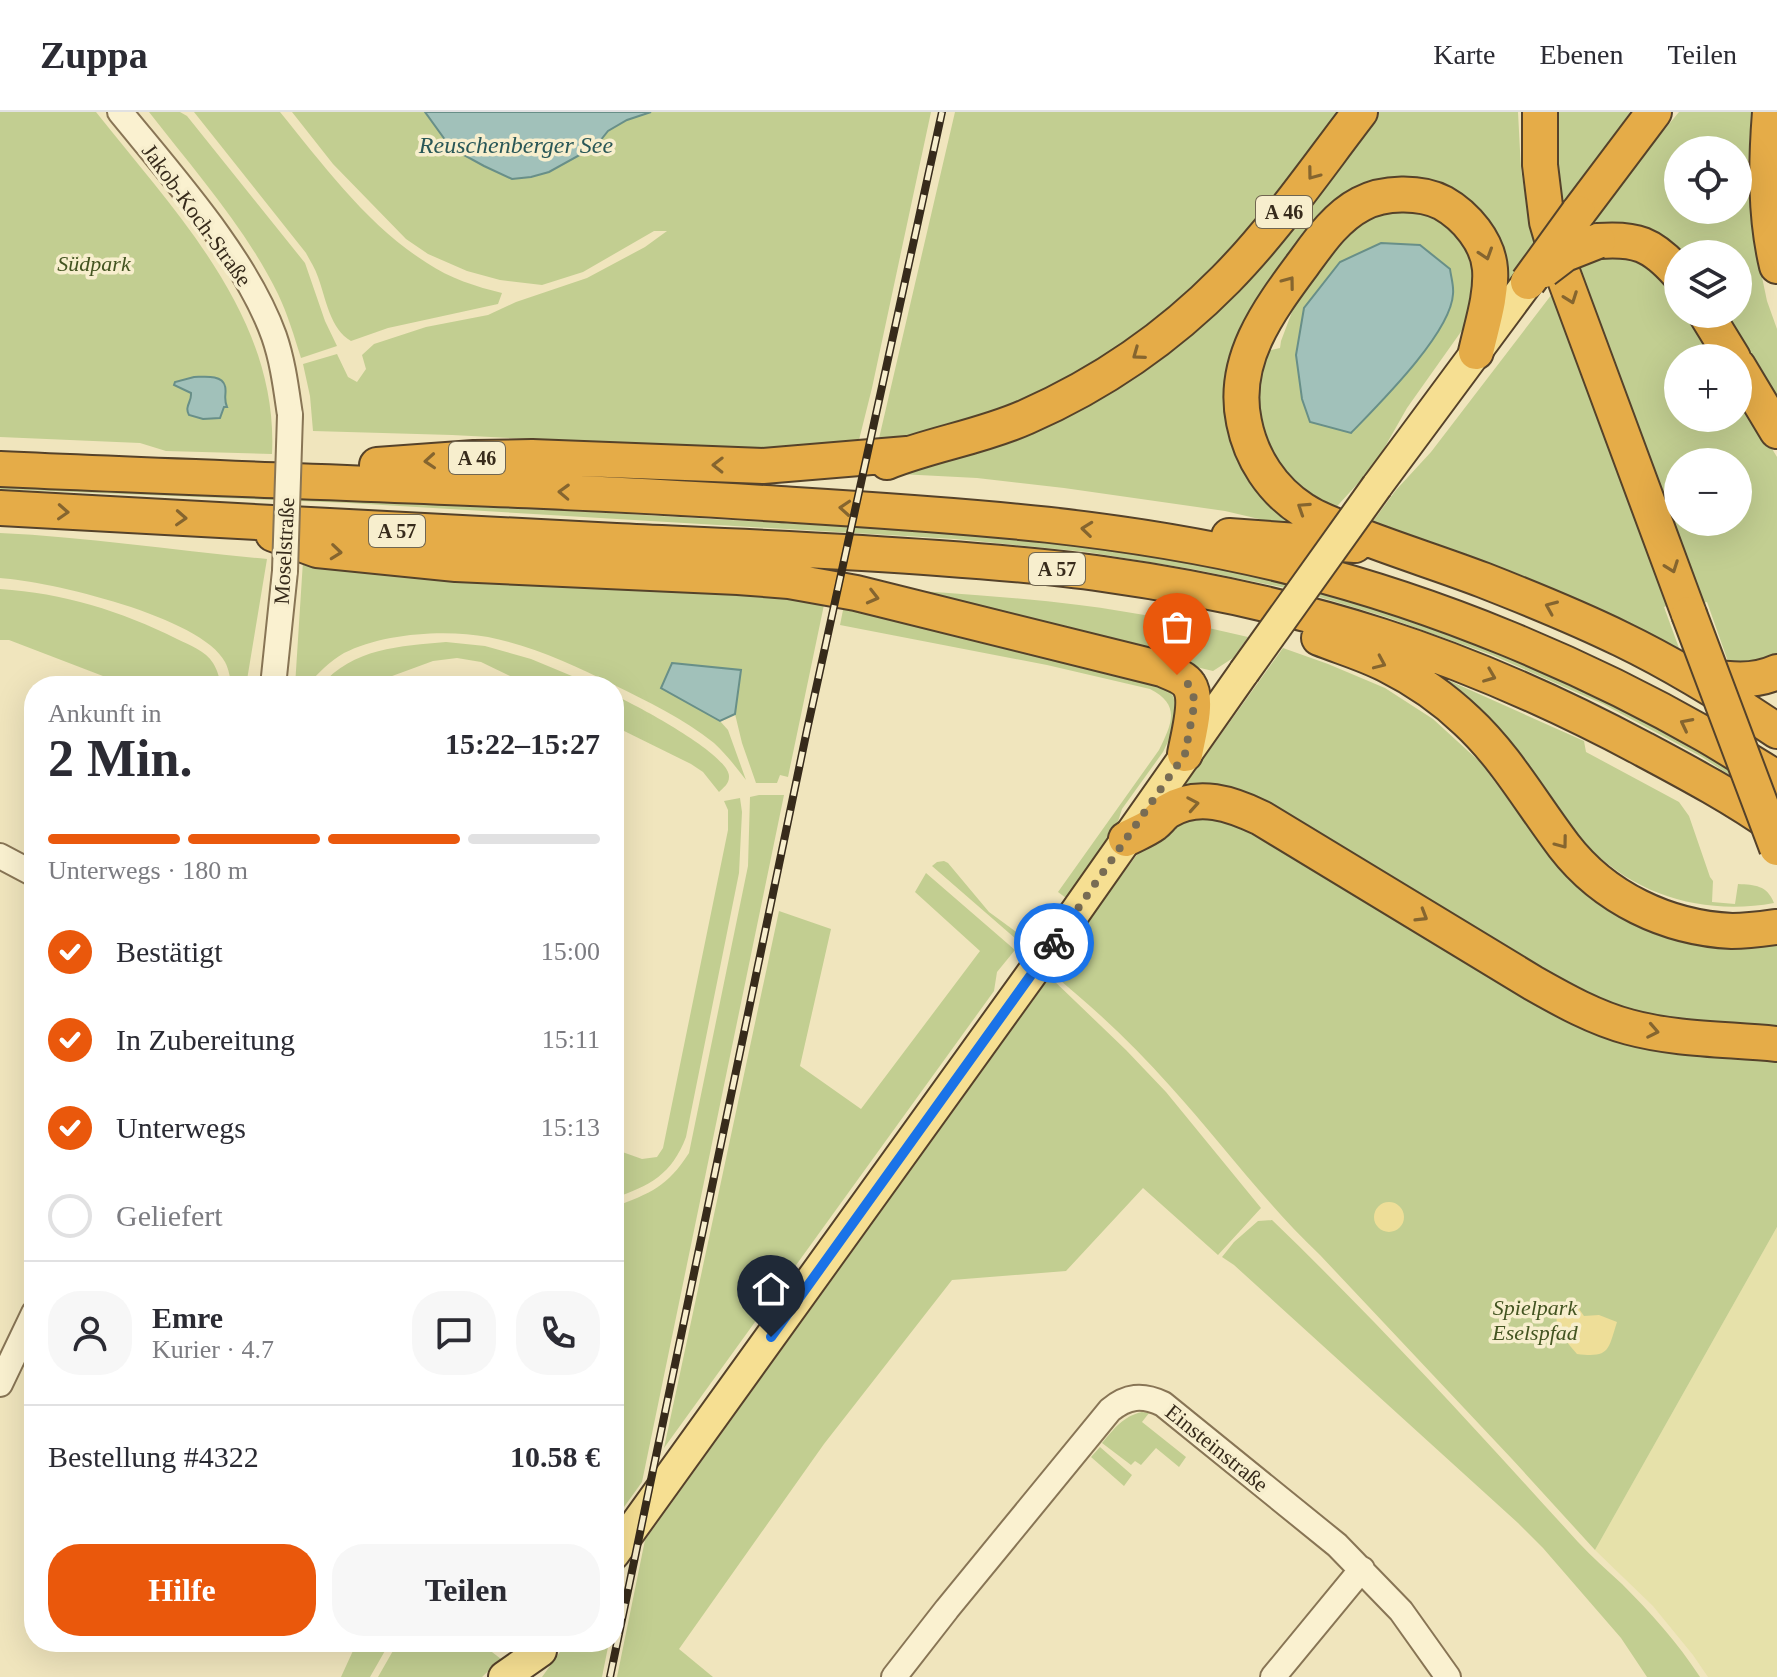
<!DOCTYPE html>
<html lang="de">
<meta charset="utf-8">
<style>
body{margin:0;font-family:"Times New Roman",serif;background:#f7f7f7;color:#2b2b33;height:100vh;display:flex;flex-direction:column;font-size:30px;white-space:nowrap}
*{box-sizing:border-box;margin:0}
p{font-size:26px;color:#7c7c81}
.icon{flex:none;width:44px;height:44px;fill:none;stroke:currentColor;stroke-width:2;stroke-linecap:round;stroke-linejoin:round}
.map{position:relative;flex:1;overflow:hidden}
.details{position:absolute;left:24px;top:564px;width:600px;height:976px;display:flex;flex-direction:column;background:#fff;border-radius:32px;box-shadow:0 8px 32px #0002}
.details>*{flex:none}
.tools{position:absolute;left:1664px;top:24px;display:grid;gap:16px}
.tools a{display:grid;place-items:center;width:88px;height:88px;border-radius:50%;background:#fff;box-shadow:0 8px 32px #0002;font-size:40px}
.pin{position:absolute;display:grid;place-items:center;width:68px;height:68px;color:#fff;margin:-82px -34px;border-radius:50% 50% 50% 0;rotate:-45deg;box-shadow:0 0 8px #0007}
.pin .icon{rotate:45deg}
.courier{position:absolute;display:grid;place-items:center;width:80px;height:80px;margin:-40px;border:6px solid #1a73e8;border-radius:50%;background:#fff;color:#222;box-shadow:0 2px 10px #0007}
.head em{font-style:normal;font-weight:700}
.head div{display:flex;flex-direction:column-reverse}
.head{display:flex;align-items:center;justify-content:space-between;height:136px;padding:0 24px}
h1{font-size:52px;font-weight:700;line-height:60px}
.bar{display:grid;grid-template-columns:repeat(4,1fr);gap:12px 8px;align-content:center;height:96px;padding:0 24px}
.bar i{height:10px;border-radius:6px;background:#e1e1e2}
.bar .selected{background:#ea580c}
.bar p{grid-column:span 4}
.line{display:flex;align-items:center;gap:20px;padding:0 24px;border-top:2px solid #e1e1e2}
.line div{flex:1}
.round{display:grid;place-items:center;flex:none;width:84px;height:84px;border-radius:32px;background:#f7f7f7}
ol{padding:0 24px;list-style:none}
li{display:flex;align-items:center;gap:24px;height:88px}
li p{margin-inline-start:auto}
li .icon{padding:8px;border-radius:50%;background:#ea580c;color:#fff;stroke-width:4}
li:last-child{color:#7c7c81}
li i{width:44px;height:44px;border:4px solid #e1e1e2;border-radius:50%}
.button{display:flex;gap:16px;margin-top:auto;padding:16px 24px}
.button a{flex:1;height:92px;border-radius:32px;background:#ea580c;color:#fff;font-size:32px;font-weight:700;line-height:92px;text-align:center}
.button a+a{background:#f7f7f7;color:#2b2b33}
header{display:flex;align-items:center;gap:48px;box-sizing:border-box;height:112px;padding:0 40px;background:#fff;border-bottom:2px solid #e1e1e2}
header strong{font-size:38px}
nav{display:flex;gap:44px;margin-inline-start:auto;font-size:28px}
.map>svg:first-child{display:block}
.farmland{fill:#e6e1aa}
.green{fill:#c2ce91;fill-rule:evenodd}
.sand{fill:#eede98}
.water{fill:#a1c1ba;stroke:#688f88;stroke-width:2}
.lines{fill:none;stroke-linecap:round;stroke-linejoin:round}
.minor-casing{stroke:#887555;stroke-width:28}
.major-casing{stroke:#55422a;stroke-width:34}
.highway-casing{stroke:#55422a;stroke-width:38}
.minor{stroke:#faf1d0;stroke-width:24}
.major{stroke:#f6df92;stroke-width:30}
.highway{stroke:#e5ac48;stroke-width:34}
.rail-casing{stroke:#372b1b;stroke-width:8}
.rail{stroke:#f7eecd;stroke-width:5;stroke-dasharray:15;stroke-linecap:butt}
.minor-bridge-casing{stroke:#887555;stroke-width:28;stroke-linecap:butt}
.major-bridge-casing{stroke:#55422a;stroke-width:34;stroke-linecap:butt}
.highway-bridge-casing{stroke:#55422a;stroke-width:38;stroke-linecap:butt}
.minor-bridge{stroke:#faf1d0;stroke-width:24}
.major-bridge{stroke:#f6df92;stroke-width:30}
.highway-bridge{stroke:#e5ac48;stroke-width:34}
.oneway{stroke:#85652f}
.done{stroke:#786c54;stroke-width:8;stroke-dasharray:0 14.4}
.route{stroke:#1a73e8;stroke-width:10}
.labels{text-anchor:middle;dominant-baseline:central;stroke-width:7;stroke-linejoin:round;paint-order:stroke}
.shield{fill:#f7eecd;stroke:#716650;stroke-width:2}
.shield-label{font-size:20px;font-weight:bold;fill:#372b1b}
.street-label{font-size:22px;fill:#372b1b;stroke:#f7eecd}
.park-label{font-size:22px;font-style:italic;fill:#435421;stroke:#f7eecd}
.water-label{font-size:24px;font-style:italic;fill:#295757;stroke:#f7eecd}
</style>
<header>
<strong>Zuppa</strong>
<nav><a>Karte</a><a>Ebenen</a><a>Teilen</a></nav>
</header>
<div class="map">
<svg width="1777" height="1565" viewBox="0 0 1777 1565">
<rect width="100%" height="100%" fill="#f0e5bd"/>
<path class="farmland" d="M 1777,1115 L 1777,1565 L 1708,1565 L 1693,1543 L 1653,1494 L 1595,1438 Z"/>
<path class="green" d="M 0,0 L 96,0 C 175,100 279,205 272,342 L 166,339 L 140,331 L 0,325 Z
M 149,0 L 180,0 L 187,4 L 305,151 L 325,209 L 337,234 L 301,246 C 294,224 288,203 278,182 C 245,115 194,58 149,0 Z
M 194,0 L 280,0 C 324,54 368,114 427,151 C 449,166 477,175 502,181 L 498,192 L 388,216 L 351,229 C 330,217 326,187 318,165 C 315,156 310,149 306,141 Z
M 292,0 L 425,0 L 452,36 L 596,34 L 608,19 L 627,8 L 651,0 L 931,0 L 872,276 L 858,332 L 789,341 L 452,323 L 313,319 L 310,284 L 303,252 L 337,242 L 348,265 L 357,270 L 366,257 L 362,243 L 374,232 L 426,215 L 488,203 L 516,190 L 587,166 L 645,135 L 667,119 L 654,119 L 583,160 L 542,173 L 500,168 L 467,159 L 428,142 L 406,127 L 333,52 Z
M 955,0 L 1342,0 L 1235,136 L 1188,182 L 1140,221 L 1087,257 L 1030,284 L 958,312 L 877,335 Z
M 1375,0 L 1518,0 L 1521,58 L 1530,112 L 1536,132 L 1501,179 L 1485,119 L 1367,80 L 1237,270 L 1298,416 L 1225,399 L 1064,376 L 977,366 L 880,361 L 1104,277 Z
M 1551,0 L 1630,0 L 1599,47 L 1559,100 Z
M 1679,0 L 1751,0 L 1748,58 L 1753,122 L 1767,189 L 1777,217 L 1777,285 L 1747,237 L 1715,202 L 1738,202 L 1738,142 L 1678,142 L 1576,125 ZM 1678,38 L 1738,38 L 1738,98 L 1678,98 Z
M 1416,96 L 1451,111 L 1477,151 L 1470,207 L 1407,296 L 1365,370 L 1360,369 L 1330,402 L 1277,361 L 1253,289 L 1266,239 L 1280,236 L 1281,229 L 1301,176 L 1361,105 Z
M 1614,141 L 1639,146 L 1658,158 L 1678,183 L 1678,202 L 1690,202 L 1717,246 L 1678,246 L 1678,306 L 1738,306 L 1738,281 L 1777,345 L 1777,547 L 1731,558 L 1707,490 L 1699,492 L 1576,158 L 1594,147 ZM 1678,350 L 1738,350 L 1738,410 L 1678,410 Z
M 1552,182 L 1672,492 L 1664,495 L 1683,547 L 1368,416 L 1396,378 L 1431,340 Z
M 0,371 L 350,386 L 955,421 L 1087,434 L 1193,451 L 1299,473 L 1387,499 L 1494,539 L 1605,587 L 1705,640 L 1777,686 L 1777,694 L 1702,645 L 1603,592 L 1492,543 L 1386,505 L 1296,478 L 1192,457 L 1087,440 L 955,427 L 349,391 L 0,377 Z
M 0,421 C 89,425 178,439 267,447 L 246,574 L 232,574 C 230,567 229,557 225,550 C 202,505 49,469 0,466 Z
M 303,449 L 776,480 L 825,488 L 788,665 L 780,663 L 777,671 L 756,671 L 742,631 L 735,602 L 740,558 L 661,576 L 720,609 L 728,618 L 746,668 C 736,655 726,642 714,631 C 684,607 647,589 614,573 C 574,553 532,534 488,525 C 446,517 383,521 344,541 C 330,549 318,561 308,573 L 295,574 Z
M 859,475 C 932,480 1006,484 1079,493 C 1136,500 1193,512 1248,525 L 1233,546 L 1213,559 Z
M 0,477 C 63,481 121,499 177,527 C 189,533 206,539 213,551 C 217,557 220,567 221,574 L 129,574 L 9,528 L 0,528 Z
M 844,493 L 1169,575 L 1177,594 L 1176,613 L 1163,640 L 1122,697 L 1114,722 L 1066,786 L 1058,780 L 1159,638 C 1172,611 1181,593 1150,577 L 1047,553 L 840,513 Z
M 446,530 L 485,534 L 531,547 L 596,574 L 531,574 L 481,550 L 457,546 L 433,549 L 365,574 L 321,574 C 352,536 401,534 446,530 Z
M 1283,536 L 1328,552 L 1385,576 L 1433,607 L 1480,650 L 1545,737 L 1580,777 L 1628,809 L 1680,829 L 1742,837 L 1777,832 L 1777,925 L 1595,895 L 1252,690 L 1176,685 Z
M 1441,565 L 1584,629 L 1586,640 L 1679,690 L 1689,704 L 1710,765 L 1713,769 L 1712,790 L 1735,792 L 1738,772 C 1755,773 1767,773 1774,791 C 1709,803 1642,786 1594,740 C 1573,721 1556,697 1537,676 C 1504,640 1472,604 1439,568 Z
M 614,583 C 634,592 731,643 729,665 C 729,672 723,676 719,680 L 703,660 L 691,652 L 614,614 Z
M 759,683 L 784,683 L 642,1370 L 614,1409 L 614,1095 C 651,1081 667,1075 689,1041 L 748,754 L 750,685 Z
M 740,686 L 742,700 L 739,761 L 686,1025 C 672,1062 650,1074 614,1086 L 614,1037 L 642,1047 L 657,1045 L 663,1036 L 728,718 L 728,698 L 724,689 Z
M 1194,700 L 1239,711 L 1545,897 L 1583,916 L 1777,948 L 1777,1115 L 1595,1438 L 1512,1347 L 1320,1143 C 1265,1091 1221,1030 1170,974 C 1133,932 1093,895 1050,860 L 1153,721 Z
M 944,749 L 948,751 L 989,800 L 1019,822 L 1016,827 L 932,754 L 937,750 Z
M 926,761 L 1015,838 L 997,860 L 994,879 L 664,1336 L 779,799 L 831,817 L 800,954 L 861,997 L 980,839 L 915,780 Z
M 1050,865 L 1126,938 L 1166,980 L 1261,1096 L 1218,1143 L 1143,1076 L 1066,1159 L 952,1168 L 824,1332 L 679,1537 L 713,1565 L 617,1565 L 645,1428 Z
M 1272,1108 C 1378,1210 1478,1320 1578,1430 C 1592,1445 1607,1458 1622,1472 C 1650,1500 1678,1531 1700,1565 L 1647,1565 L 1621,1526 L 1543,1436 L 1518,1411 L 1234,1153 L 1222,1145 L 1234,1130 L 1258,1109 Z
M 1142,1300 L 1149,1301 L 1142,1310 L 1186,1345 L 1179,1355 L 1156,1336 L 1141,1353 L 1135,1349 L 1131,1353 L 1102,1331 C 1114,1317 1123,1304 1142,1300 Z
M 1100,1335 L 1132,1363 L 1124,1374 L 1091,1345 Z
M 626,1448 L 614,1507 L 614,1465 Z
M 357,1530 L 390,1530 L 370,1565 L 341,1565 Z
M 398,1530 L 479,1530 L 501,1547 L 482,1565 L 378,1565 Z
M 567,1530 L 609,1530 L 602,1565 L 542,1565 Z"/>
<path class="sand" d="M1374 1105a15 15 0 1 1 30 0a15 15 0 1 1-30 0Z
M 1563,1191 L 1577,1194 L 1584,1204 L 1599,1203 L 1617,1210 C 1608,1238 1610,1246 1577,1242 C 1565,1228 1553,1215 1557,1196 Z"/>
<path class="water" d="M 425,0 L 651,0 L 627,8 L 608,19 L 596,34 L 549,60 L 531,65 L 512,67 L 484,54 L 451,36 Z
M 1381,131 L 1420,133 L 1450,157 C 1451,165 1454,174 1453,182 C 1451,221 1379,292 1351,321 L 1310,310 L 1302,287 L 1296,243 L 1304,196 L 1340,150 Z
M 194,265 C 203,265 222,262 225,274 C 227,281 223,286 227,295 L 224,295 L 220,306 L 203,307 L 189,303 C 184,294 192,290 191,281 L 174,273 L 175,270 Z
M 672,551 L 741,558 L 735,602 L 720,609 L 661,576 Z"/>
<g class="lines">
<g class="minor-casing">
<path id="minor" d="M 120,0 C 173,65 246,146 274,224 C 283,250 286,276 290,303
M 273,574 L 285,459
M 0,744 L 34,762
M 0,1272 L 34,1201
M 894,1565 L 947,1497 L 1110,1298 C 1127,1284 1142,1282 1163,1292 L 1337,1433 L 1401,1499 L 1448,1565
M 1273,1565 L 1362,1457"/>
</g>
<g class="major-casing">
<path id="major" d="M 1377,374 L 1528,170
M 614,1442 L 1053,832 L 1244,560
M 504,1565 L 541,1539"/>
</g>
<g class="highway-casing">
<path id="highway" d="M 1540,0 L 1540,53 L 1547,110 L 1560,154 L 1689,502
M 1770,0 C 1766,51 1765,104 1777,154
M 1578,101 L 1654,0
M 1598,129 C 1636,126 1652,132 1678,161
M 1706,202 L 1733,246
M 1476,240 C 1482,213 1492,184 1490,157 C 1488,130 1466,104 1443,91 C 1420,79 1383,80 1361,92 C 1336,105 1319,130 1303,152 C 1268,199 1231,249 1244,310 C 1251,346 1272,378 1303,398 C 1319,409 1340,415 1358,423 C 1399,439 1441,452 1483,468 C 1529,486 1576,505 1621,527 C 1675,553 1728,586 1777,619
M 1738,254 L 1777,319
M 887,350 C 932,332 981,325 1026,305 C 1101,272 1169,225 1226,167 C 1276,116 1317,56 1360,0
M 377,353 L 474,346 L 532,345 L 763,354 L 907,342
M 0,357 C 260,369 520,375 780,392 C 956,403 1128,413 1299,457 C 1437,492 1582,552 1706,623 C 1730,637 1753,652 1777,666
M 0,396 C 205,407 411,419 616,429 C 723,434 831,438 938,446 C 993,450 1048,454 1103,462 C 1196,475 1291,495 1381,524 C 1471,553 1559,592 1643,637 C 1688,661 1735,686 1777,716
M 273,422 L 317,438 L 456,452 L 738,465 L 789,469 L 856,481 L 1162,557 C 1171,561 1184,565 1189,573 C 1199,588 1188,625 1185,642
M 1229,424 L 1355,433
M 1319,526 C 1342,535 1366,542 1387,553 C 1415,567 1444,587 1467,609 C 1506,645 1532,692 1564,734 C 1604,786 1667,816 1732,819 C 1746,819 1761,817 1775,815
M 1698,563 C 1725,567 1751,572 1777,560
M 1126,727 C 1135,722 1146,718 1154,712 C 1159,708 1163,702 1168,699 C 1198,680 1232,692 1261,706 L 1533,871 C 1563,888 1595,906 1629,915 C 1677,928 1728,927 1777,932"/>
</g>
<use href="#minor" class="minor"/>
<use href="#major" class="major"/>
<use href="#highway" class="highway"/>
<g class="rail-casing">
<path id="rail" d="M 610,1565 L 807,618 L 942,0"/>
</g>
<use href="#rail" class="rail"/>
<g class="minor-bridge-casing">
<path id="minor-bridge" d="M 285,459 L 290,303"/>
</g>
<g class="major-bridge-casing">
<path id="major-bridge" d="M 1244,560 L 1377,374"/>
</g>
<g class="highway-bridge-casing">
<path id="highway-bridge" d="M 1544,158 L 1565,142 L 1598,129
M 1528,170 L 1578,101
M 1689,502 L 1777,736"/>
</g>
<use href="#minor-bridge" class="minor-bridge"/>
<use href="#major-bridge" class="major-bridge"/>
<use href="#highway-bridge" class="highway-bridge"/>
</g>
<defs><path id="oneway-chevron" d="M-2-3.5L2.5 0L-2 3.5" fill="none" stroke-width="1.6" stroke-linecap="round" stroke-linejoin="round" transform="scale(2)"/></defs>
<g class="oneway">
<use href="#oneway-chevron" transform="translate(1313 62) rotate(127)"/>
<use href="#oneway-chevron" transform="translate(1486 142) rotate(72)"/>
<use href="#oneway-chevron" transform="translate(1289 170) rotate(-53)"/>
<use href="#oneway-chevron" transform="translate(1571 186) rotate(70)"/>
<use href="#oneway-chevron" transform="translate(1138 242) rotate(144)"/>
<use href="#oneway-chevron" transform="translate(430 349) rotate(176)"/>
<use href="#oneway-chevron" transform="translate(718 353) rotate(-179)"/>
<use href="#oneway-chevron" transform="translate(564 380) rotate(-178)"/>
<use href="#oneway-chevron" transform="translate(845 396) rotate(-176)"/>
<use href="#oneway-chevron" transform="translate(1303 396) rotate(-147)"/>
<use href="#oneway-chevron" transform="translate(63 400) rotate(3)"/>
<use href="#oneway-chevron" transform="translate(181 406) rotate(3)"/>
<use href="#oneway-chevron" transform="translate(1087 417) rotate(-174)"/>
<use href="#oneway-chevron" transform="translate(336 440) rotate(6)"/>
<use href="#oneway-chevron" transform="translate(1672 455) rotate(70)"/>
<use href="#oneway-chevron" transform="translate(873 485) rotate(14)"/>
<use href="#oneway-chevron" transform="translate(1551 495) rotate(-157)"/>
<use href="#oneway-chevron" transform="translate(1380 551) rotate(24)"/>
<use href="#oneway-chevron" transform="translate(1490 564) rotate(22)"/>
<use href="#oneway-chevron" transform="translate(1686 612) rotate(-153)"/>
<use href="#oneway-chevron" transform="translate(1193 692) rotate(-10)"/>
<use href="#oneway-chevron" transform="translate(1562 731) rotate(53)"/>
<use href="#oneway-chevron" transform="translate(1422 804) rotate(31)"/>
<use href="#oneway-chevron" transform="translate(1653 919) rotate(11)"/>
</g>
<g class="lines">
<path class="done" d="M 1054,831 L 1185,642 L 1195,589 L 1189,573 L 1177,563"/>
<path class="route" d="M 771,1225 L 1054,831"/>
</g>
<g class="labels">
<g class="shield">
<rect x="1256" y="84" width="56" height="32" rx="6"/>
<rect x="449" y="330" width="56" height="32" rx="6"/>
<rect x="369" y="403" width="56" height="32" rx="6"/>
<rect x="1029" y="441" width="56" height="32" rx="6"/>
</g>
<g class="shield-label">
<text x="1284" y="100">A 46</text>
<text x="477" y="346">A 46</text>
<text x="397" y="419">A 57</text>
<text x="1057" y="457">A 57</text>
</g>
<g class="street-label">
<text transform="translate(197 103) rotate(54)">Jakob-Koch-Straße</text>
<text transform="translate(284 439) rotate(-87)">Moselstraße</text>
<text transform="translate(1217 1336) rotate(39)">Einsteinstraße</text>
</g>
<g class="park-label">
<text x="94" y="151">Südpark</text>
<text x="1535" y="1195">Spielpark<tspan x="1535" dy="25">Eselspfad</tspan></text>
</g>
<g class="water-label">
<text x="516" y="33">Reuschenberger See</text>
</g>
</g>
</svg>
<div class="tools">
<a><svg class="icon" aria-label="locate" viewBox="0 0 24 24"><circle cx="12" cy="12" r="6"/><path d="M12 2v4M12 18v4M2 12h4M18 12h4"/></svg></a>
<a><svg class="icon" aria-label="layers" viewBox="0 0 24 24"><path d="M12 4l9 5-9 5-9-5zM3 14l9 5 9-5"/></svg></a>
<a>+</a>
<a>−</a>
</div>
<div class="pin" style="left:1177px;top:563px;background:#ea580c"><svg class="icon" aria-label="bag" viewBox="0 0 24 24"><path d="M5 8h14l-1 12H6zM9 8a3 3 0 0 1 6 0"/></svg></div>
<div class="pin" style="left:771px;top:1225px;background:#1f2937"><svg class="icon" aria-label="home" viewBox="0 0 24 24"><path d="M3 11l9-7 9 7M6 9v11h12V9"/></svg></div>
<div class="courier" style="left:1054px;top:831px"><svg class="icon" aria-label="bike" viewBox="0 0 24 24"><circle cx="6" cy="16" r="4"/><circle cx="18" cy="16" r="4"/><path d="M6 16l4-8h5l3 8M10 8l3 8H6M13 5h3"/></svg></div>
<section class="details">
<div class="head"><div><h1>2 Min.</h1><p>Ankunft in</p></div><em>15:22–15:27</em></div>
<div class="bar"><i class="selected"></i><i class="selected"></i><i class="selected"></i><i></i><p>Unterwegs · 180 m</p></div>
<ol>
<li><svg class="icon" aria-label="check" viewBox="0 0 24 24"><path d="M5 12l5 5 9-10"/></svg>Bestätigt<p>15:00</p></li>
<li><svg class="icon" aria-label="check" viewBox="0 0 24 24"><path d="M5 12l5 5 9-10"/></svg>In Zubereitung<p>15:11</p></li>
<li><svg class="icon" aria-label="check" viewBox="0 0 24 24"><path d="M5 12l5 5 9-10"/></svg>Unterwegs<p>15:13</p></li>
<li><i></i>Geliefert</li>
</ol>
<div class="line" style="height:144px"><a class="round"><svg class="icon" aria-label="person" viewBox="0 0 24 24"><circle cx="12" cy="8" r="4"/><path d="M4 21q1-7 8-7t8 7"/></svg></a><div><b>Emre</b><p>Kurier · 4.7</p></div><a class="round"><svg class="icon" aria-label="chat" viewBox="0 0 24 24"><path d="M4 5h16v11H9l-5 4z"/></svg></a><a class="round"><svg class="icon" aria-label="phone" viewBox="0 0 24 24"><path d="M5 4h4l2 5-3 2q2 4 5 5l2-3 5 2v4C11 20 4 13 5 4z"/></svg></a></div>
<div class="line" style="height:104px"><div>Bestellung #4322</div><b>10.58 €</b></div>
<div class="button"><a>Hilfe</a><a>Teilen</a></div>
</section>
</div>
